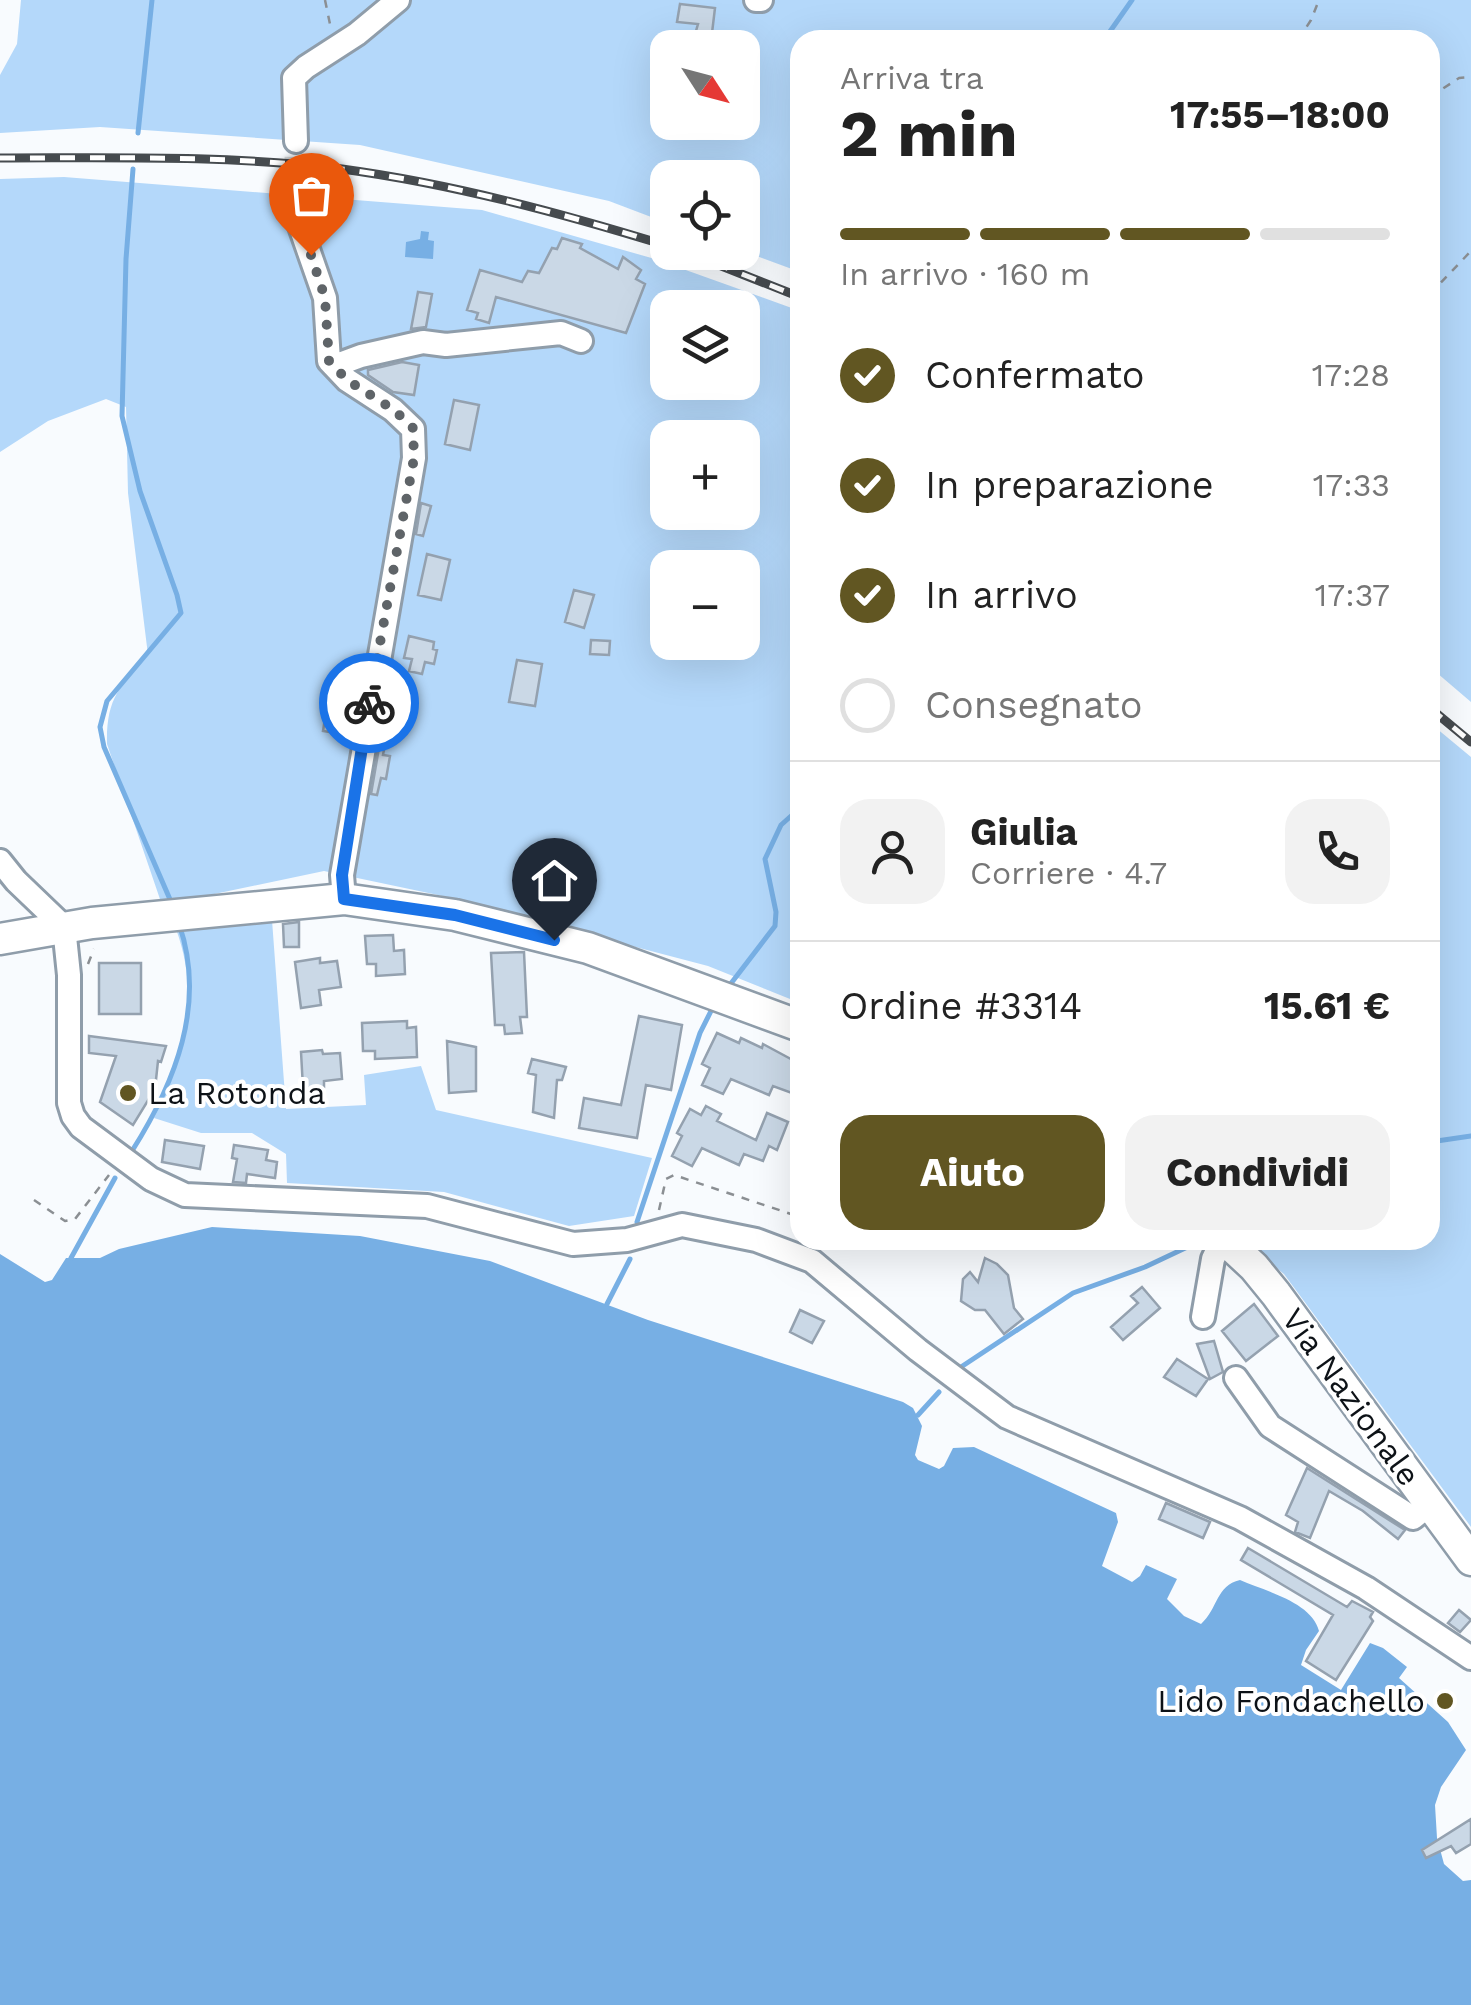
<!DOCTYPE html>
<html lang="it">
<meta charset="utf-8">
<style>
body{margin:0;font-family:"Work Sans",sans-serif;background:#f2f2f2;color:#222;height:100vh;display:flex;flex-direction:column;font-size:38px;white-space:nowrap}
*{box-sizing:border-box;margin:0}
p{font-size:32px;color:#767676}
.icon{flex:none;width:55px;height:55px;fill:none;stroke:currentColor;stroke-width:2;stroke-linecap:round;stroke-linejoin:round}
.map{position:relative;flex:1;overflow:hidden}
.details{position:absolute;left:790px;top:30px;width:650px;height:1220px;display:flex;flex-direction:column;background:#fff;border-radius:30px;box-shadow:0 10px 40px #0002}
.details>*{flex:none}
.needle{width:65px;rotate:126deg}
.buttons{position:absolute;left:650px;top:30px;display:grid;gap:20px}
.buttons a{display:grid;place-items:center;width:110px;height:110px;border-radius:20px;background:#fff;box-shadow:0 10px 40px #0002;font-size:50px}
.pin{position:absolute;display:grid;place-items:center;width:85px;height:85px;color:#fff;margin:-102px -42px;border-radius:50% 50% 50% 0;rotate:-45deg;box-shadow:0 0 10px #0007}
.pin .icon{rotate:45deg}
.courier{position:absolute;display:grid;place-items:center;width:100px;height:100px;margin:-50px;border:8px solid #1a73e8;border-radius:50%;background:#fff;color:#222;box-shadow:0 2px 12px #0007}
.head em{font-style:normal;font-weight:700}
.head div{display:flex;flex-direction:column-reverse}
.head{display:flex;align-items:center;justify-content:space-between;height:170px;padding:0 50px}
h1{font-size:65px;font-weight:700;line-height:75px}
.bar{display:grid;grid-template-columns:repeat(4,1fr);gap:15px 10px;align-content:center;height:120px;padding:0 50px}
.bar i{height:12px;border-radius:8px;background:#e0e0e0}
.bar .active{background:#615622}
.bar p{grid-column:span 4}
.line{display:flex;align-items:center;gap:25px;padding:0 50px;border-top:2px solid #e0e0e0}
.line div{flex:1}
.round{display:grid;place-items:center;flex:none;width:105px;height:105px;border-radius:30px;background:#f2f2f2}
ol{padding:0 50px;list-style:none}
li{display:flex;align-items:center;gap:30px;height:110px}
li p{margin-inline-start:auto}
li .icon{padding:10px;border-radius:50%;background:#615622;color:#fff;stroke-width:4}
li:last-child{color:#767676}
li i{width:55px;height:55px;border:5px solid #e0e0e0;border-radius:50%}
.primary-button{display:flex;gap:20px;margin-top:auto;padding:20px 50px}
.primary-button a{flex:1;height:115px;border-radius:30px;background:#615622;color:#fff;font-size:40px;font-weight:700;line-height:115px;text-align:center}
.primary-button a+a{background:#f2f2f2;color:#222}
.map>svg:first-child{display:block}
.green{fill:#b4d8fa;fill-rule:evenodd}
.water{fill:#77afe4}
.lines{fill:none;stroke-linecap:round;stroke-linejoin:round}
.stream{stroke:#77afe4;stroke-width:5}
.building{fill:#cad8e6;stroke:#94a1af;stroke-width:2.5}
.minor-tunnel{stroke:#d5d8db;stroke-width:22;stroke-dasharray:22 11;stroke-linecap:butt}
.minor-casing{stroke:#8f9daa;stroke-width:28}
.major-casing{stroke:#8f9daa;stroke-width:35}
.path{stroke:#8b8f93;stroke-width:2.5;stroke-dasharray:8 8;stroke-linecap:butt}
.minor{stroke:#fff;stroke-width:22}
.major{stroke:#fff;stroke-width:30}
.rail-casing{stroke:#464b4f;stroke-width:9}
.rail{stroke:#fff;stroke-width:5;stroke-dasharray:15;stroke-linecap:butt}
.done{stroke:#5f6468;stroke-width:10;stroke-dasharray:0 18}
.route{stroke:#1a73e8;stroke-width:12}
.poi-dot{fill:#615622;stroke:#fff;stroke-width:4}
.labels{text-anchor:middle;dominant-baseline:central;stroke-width:8;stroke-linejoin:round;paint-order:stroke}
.poi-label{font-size:32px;fill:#0d1217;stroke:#fff;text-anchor:start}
.street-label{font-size:32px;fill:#0d1217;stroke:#fff}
</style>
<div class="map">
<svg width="1471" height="2005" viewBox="0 0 1471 2005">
<rect width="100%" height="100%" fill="#f8fbfe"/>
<path class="green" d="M 21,0 L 1471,0 L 1471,702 L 1430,667 L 1430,40 L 800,40 L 800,272 L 743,251 L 742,178 L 668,178 L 667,223 L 609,201 L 360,145 L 100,127 L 0,133 L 0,75 L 17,44 ZM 668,48 L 742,48 L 742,122 L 668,122 Z
M 64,177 L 482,210 L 655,259 L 800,311 L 800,1003 L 708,966 L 438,895 L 324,871 L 162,905 L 107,744 C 106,700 119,686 148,655 L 128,493 L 126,407 L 106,399 L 48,421 L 0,452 L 0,179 ZM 668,308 L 742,308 L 742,382 L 668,382 ZM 668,438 L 742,438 L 742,512 L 668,512 ZM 668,568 L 742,568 L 742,642 L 668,642 Z
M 1430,723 L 1471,757 L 1471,1527 L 1284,1274 L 1242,1240 L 1430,1240 Z
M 272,920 L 286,1109 L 366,1105 L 364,1075 L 421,1066 L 436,1110 L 652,1158 L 634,1216 L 569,1226 L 444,1192 L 287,1183 L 286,1154 L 252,1133 L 201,1133 L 154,1118 C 186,1058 200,994 176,929 Z"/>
<path class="water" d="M 421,231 L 429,232 L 428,240 L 434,241 L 433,259 L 405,257 L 406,242 L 420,239 Z
M 212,1227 L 360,1236 L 490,1261 L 648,1320 L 903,1402 L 913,1408 L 922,1426 L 915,1455 L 918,1460 L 939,1469 L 944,1466 L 953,1448 L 974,1447 L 1116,1513 L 1118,1522 L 1102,1566 L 1132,1582 L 1140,1576 L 1146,1565 L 1177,1579 L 1167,1599 L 1184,1616 L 1201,1624 C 1218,1609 1216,1585 1240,1580 C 1265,1591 1312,1602 1319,1631 L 1306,1650 L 1301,1665 L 1341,1690 L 1370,1643 L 1383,1648 L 1407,1667 L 1399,1678 L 1448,1722 L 1466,1750 L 1441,1787 L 1435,1805 L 1437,1838 L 1444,1864 L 1463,1881 L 1471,1880 L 1471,2005 L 0,2005 L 0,1254 L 45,1282 L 52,1280 L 66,1258 L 100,1258 L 119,1249 Z"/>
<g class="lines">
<path class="stream" d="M 1104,40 L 1132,0
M 138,133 L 152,0
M 133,169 L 126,259 L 122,416 L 140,491 L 177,595 L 181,613 L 107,701 L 100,727 L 104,747 L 172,904
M 729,986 L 775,926 L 776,912 L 765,859 L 781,825 L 800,808
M 1430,1142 L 1471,1136
M 132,1151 C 175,1083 207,1004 179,924
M 637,1222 L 700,1033 L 713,1007
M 71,1258 L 115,1178
M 607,1304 L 630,1259
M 961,1367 L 1073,1293 L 1145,1267 L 1198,1242
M 918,1415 L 939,1392"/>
</g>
<path class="building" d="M 680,4 L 715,8 L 712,33 L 696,31 L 698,24 L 677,22 Z
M 562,238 L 582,244 L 580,248 L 618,269 L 623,257 L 641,270 L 636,279 L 645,284 L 626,333 L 496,297 L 489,323 L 476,319 L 478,313 L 467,310 L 480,270 L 522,282 L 528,271 L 539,273 L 552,248 L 557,249 Z
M 418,292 L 432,294 L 426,327 L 411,329 Z
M 402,362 L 419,365 L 414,395 L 393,392 L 368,375 L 368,370 Z
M 454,400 L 479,405 L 470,450 L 445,444 Z
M 421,503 L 431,506 L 423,536 L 416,534 Z
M 427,554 L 450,560 L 441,600 L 418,595 Z
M 574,590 L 594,595 L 584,628 L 565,622 Z
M 409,636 L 434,642 L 433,649 L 437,650 L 434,664 L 425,662 L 422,674 L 409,671 L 412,659 L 404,658 Z
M 591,640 L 610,641 L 609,655 L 590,654 Z
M 517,660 L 542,664 L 535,706 L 509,702 Z
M 326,712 L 339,714 L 336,733 L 323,731 Z
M 385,713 L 395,714 L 393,730 L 388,729 L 383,755 L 390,756 L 386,779 L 381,778 L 377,795 L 371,794 Z
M 299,922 L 299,947 L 284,947 L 283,924 Z
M 393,935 L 394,951 L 404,950 L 405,974 L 376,976 L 376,964 L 367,964 L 365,936 Z
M 524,952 L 527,1017 L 520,1017 L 522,1033 L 505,1034 L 504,1025 L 495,1025 L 491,953 Z
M 320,958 L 320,963 L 337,961 L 341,987 L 319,990 L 321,1005 L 301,1008 L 295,962 Z
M 99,963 L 141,963 L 141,1014 L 99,1014 Z
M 639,1016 L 682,1025 L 671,1090 L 646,1085 L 637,1138 L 579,1128 L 584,1098 L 621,1105 Z
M 407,1021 L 407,1028 L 416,1027 L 417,1057 L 375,1059 L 375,1051 L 363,1051 L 362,1023 Z
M 717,1033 L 739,1043 L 741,1038 L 762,1048 L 763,1044 L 800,1064 L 800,1096 L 773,1086 L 769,1095 L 731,1079 L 723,1094 L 702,1085 L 710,1068 L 702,1064 Z
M 89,1036 L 166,1046 L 161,1062 L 158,1061 L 155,1089 L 133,1125 L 100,1102 L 116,1056 L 89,1053 Z
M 447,1041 L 476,1047 L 476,1091 L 449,1093 Z
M 322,1050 L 323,1054 L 340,1053 L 342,1079 L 324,1081 L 324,1087 L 303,1088 L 301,1052 Z
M 532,1059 L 566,1067 L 562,1080 L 557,1080 L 554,1118 L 533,1112 L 536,1075 L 528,1073 Z
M 706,1106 L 721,1114 L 717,1121 L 756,1140 L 767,1113 L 788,1122 L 777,1150 L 769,1146 L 763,1161 L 744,1154 L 739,1165 L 702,1148 L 692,1166 L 672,1156 L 682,1136 L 677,1133 L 690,1109 L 701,1115 Z
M 165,1140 L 204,1146 L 200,1169 L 162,1162 Z
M 234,1145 L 268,1150 L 266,1160 L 277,1162 L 275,1178 L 247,1174 L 246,1183 L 233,1182 L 237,1159 L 232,1158 Z
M 985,1258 L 997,1264 L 1008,1275 L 1014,1308 L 1023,1319 L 1004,1334 L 985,1310 L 975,1310 L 961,1301 L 963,1279 L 970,1272 L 978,1282 Z
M 1142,1287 L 1160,1308 L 1123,1340 L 1111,1327 L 1138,1303 L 1131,1296 Z
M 1254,1304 L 1278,1336 L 1246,1361 L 1222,1331 Z
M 800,1310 L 824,1321 L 812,1343 L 790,1332 Z
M 1214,1341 L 1223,1372 L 1210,1379 L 1197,1344 Z
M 1177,1359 L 1208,1379 L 1196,1396 L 1164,1377 Z
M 1307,1468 L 1405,1530 L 1398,1539 L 1363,1511 L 1329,1491 L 1310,1538 L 1295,1532 L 1298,1522 L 1286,1515 Z
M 1166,1503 L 1210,1522 L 1203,1538 L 1159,1519 Z
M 1248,1548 L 1347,1607 L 1352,1601 L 1373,1612 L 1370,1617 L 1373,1621 L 1336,1680 L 1306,1661 L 1333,1615 L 1241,1560 Z
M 1459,1610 L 1471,1620 L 1460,1632 L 1448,1623 Z
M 1471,1819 L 1471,1844 L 1456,1853 L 1451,1846 L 1426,1858 L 1422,1850 Z"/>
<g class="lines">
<path class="minor-tunnel" d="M 295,179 L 296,141"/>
<g class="minor-casing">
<path id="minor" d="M 756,0 L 761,0
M 296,141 L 294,78 L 306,67 L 357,34 L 398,0
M 295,179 L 295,212 L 325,298 L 329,361 L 347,380 L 393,410 L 413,429 L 414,458 L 342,875 L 344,899
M 334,366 L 361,356 L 423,342 L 446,345 L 561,333 L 581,341
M 0,861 L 16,881 L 64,927 L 69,975 L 69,1103 L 73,1116 L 81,1127 L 151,1179 L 185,1195 L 427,1206 L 573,1244 L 627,1240 L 682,1225 L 756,1240 L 812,1261 L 918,1350 L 1007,1417 L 1240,1518 L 1366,1588 L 1471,1658
M 1203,1317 L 1213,1259 L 1222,1240
M 1236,1378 L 1270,1426 L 1413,1518 L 1430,1504"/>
</g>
<g class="major-casing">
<path id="major" d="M 0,939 L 92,923 L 344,899 L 455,915 L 588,948 L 800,1026
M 1225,1240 L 1254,1267 L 1276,1294 L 1471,1560"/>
</g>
<path class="path" d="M 325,0 L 331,29
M 1298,40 L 1311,20 L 1319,0
M 1430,97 L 1459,78 L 1471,77
M 1430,294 L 1471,251
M 88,964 L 94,949
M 34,1200 L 65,1221 L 75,1219 L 109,1175
M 659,1210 L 666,1179 L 674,1175 L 800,1217"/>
<use href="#minor" class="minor"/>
<use href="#major" class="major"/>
<g class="rail-casing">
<path id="rail" d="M 0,158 C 114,158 229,155 342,169 C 453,184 561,213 668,246
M 686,252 L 800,297
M 1430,708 L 1471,742"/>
</g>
<use href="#rail" class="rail"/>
</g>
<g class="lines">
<path class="done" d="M 311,255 L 325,298 L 329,361 L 347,380 L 394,410 L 413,428 L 414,458 L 369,703"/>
<path class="route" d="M 369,703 L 342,875 L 344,899 L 455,915 L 554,940"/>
</g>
<g class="poi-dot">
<circle cx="128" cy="1093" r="10"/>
<circle cx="1445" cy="1701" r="10"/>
</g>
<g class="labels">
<g class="poi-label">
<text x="148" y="1093">La Rotonda</text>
<text x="1425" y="1701" text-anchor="end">Lido Fondachello</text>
</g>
<g class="street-label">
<text transform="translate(1351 1397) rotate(54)">Via Nazionale</text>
</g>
</g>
</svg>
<div class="buttons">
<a><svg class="needle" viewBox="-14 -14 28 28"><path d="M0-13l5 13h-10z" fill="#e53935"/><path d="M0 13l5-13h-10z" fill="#767676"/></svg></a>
<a><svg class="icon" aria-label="locate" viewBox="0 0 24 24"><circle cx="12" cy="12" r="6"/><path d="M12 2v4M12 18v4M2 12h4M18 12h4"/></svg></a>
<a><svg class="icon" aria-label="layers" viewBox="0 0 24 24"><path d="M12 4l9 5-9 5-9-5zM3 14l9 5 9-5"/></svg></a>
<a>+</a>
<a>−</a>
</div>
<div class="pin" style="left:311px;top:255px;background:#ea580c"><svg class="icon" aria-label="bag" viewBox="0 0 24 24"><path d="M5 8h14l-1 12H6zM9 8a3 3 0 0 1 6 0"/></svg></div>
<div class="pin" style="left:554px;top:940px;background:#1f2937"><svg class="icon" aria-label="home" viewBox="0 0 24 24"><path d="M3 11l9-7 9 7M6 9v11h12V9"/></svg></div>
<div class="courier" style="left:369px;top:703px"><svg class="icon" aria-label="bike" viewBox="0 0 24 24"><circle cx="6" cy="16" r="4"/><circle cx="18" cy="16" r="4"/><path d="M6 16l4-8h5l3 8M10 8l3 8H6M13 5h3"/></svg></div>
<section class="details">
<div class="head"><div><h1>2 min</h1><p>Arriva tra</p></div><em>17:55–18:00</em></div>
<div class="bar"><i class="active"></i><i class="active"></i><i class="active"></i><i></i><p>In arrivo · 160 m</p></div>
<ol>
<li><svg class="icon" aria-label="check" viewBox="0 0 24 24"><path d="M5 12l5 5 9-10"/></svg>Confermato<p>17:28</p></li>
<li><svg class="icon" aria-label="check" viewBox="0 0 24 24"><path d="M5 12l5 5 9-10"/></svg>In preparazione<p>17:33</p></li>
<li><svg class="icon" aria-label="check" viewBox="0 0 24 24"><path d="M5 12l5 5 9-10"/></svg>In arrivo<p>17:37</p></li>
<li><i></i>Consegnato</li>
</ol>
<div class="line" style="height:180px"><a class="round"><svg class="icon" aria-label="person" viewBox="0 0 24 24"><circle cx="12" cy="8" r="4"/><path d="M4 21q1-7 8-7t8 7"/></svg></a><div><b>Giulia</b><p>Corriere · 4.7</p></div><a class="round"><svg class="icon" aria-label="phone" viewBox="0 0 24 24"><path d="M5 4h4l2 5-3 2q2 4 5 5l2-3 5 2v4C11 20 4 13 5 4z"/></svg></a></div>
<div class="line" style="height:130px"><div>Ordine #3314</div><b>15.61 €</b></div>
<div class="primary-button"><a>Aiuto</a><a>Condividi</a></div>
</section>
</div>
